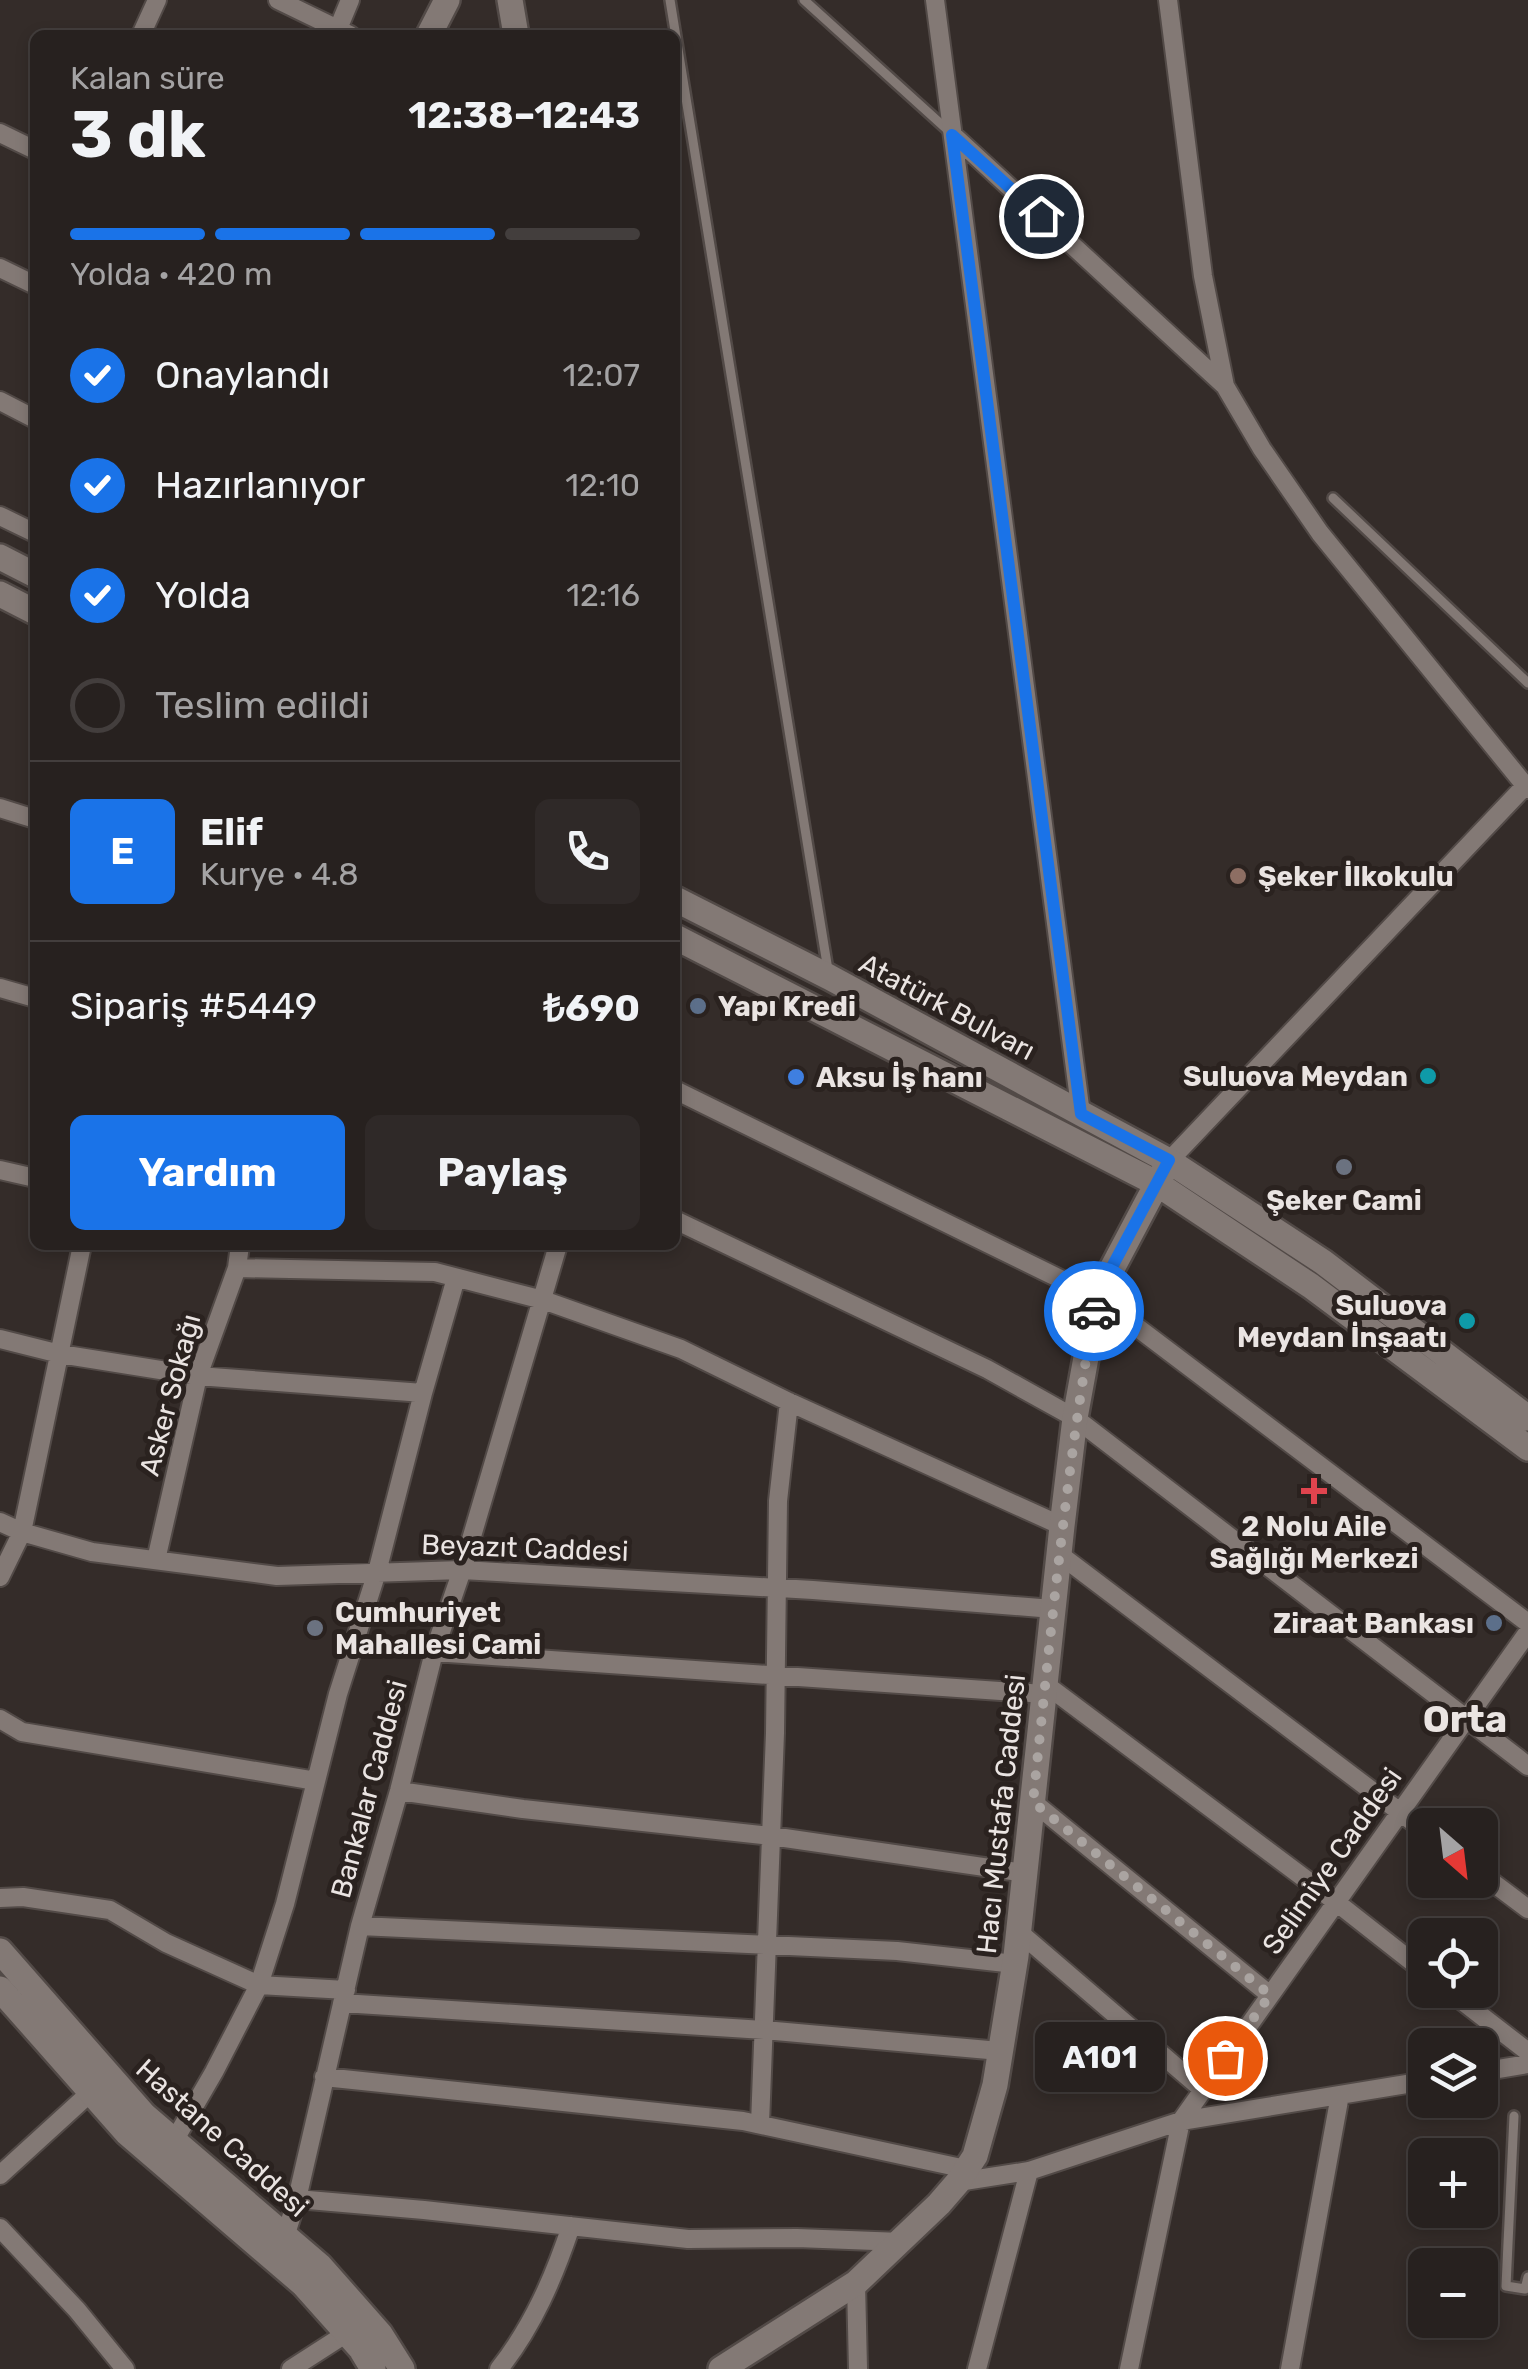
<!DOCTYPE html>
<html lang="tr">
<meta charset="utf-8">
<style>
body{margin:0;font-family:Rubik,sans-serif;background:#2f2928;color:#f1f3f6;height:100vh;display:flex;flex-direction:column;font-size:38px;white-space:nowrap}
*{box-sizing:border-box;margin:0}
p{font-size:32px;color:#a4a3a4}
.icon{flex:none;width:55px;height:55px;fill:none;stroke:currentColor;stroke-width:2;stroke-linecap:round;stroke-linejoin:round}
.map{position:relative;flex:1;overflow:hidden}
.sheet{position:absolute;left:30px;top:30px;width:650px;height:1220px;display:flex;flex-direction:column;background:#27211f;border-radius:15px;box-shadow:0 5px 15px #0003,0 0 0 2px #433e3d}
.sheet>*{flex:none}
.needle{width:65px;rotate:152deg}
.buttons{position:absolute;left:1408px;top:1808px;display:grid;gap:20px}
.buttons a{display:grid;place-items:center;width:90px;height:90px;border-radius:15px;background:#27211f;box-shadow:0 5px 15px #0003,0 0 0 2px #433e3d;font-size:50px}
.pin{position:absolute;display:grid;place-items:center;width:85px;height:85px;color:#fff;margin:-42px;border:5px solid #fff;border-radius:50%;box-shadow:0 2px 10px #0007}
.courier{position:absolute;display:grid;place-items:center;width:100px;height:100px;margin:-50px;border:8px solid #1a73e8;border-radius:50%;background:#fff;color:#222;box-shadow:0 2px 12px #0007}
.bubble{position:absolute;height:70px;border-radius:15px;background:#27211f;box-shadow:0 5px 15px #0003,0 0 0 2px #433e3d;font-size:32px;font-weight:700;line-height:70px;text-align:center}
.summary em{font-style:normal;font-weight:700}
.summary div{display:flex;flex-direction:column-reverse}
.summary{display:flex;align-items:center;justify-content:space-between;height:170px;padding:0 40px}
h1{font-size:65px;font-weight:700;line-height:75px}
.bar{display:grid;grid-template-columns:repeat(4,1fr);gap:15px 10px;align-content:center;height:120px;padding:0 40px}
.bar i{height:12px;border-radius:8px;background:#433e3d}
.bar .current{background:#1a73e8}
.bar p{grid-column:span 4}
.line{display:flex;align-items:center;gap:25px;padding:0 40px;border-top:2px solid #433e3d}
.line div{flex:1}
.round{display:grid;place-items:center;flex:none;width:105px;height:105px;border-radius:15px;background:#2f2928}
ol{padding:0 40px;list-style:none}
li{display:flex;align-items:center;gap:30px;height:110px}
li p{margin-inline-start:auto}
li .icon{padding:10px;border-radius:50%;background:#1a73e8;color:#fff;stroke-width:4}
li:last-child{color:#a4a3a4}
li i{width:55px;height:55px;border:5px solid #433e3d;border-radius:50%}
.primary-button{display:flex;gap:20px;margin-top:auto;padding:20px 40px}
.primary-button a{flex:1;height:115px;border-radius:15px;background:#1a73e8;color:#fff;font-size:40px;font-weight:700;line-height:115px;text-align:center}
.primary-button a+a{background:#2f2928;color:#f1f3f6}
.map>svg:first-child{display:block}
.lines{fill:none;stroke-linecap:round;stroke-linejoin:round}
.lane-casing{stroke:#524a47;stroke-width:14}
.street-casing{stroke:#524a47;stroke-width:22}
.secondary-casing{stroke:#524a47;stroke-width:30}
.lane{stroke:#837975;stroke-width:9}
.street{stroke:#837975;stroke-width:18}
.secondary{stroke:#837975;stroke-width:25}
.done{stroke:#aaa4a1;stroke-width:10;stroke-dasharray:0 18}
.route{stroke:#1a73e8;stroke-width:12}
.education-dot{fill:#8d6e63;stroke:#2a221f;stroke-width:4}
.service-dot{fill:#5c6f8a;stroke:#2a221f;stroke-width:4}
.culture-dot{fill:#0f9aa8;stroke:#2a221f;stroke-width:4}
.shop-dot{fill:#3f7fe0;stroke:#2a221f;stroke-width:4}
.worship-dot{fill:#6b7280;stroke:#2a221f;stroke-width:4}
.health-dot{fill:#e0444e;stroke:#2a221f;stroke-width:4}
.labels{text-anchor:middle;dominant-baseline:central;stroke-width:10;stroke-linejoin:round;paint-order:stroke}
.poi-label{font-size:28px;font-weight:bold;fill:#eae4e2;stroke:#2a221f;text-anchor:start}
.street-label{font-size:28px;fill:#eae4e2;stroke:#2a221f}
.district-label{font-size:38px;font-weight:bold;fill:#eae4e2;stroke:#2a221f}
</style>
<div class="map">
<svg width="1528" height="2369" viewBox="0 0 1528 2369">
<rect width="100%" height="100%" fill="#342c29"/>
<g class="lines">
<g class="lane-casing">
<path id="lane" d="M 670,0 L 828,970
M 804,0 L 951,133
M 1333,498 L 1528,683
M 1514,2116 L 1506,2286 L 1525,2289 L 1528,2277"/>
</g>
<g class="street-casing">
<path id="street" d="M 278,0 L 350,35
M 935,0 L 1081,1114
M 1168,0 L 1203,276 L 1225,386 L 1262,449 L 1320,533 L 1528,789
M 338,29 L 350,0
M 141,35 L 157,0
M 0,133 L 35,150
M 953,135 L 1225,386
M 0,268 L 35,285
M 0,401 L 35,419
M 0,516 L 35,533
M 0,808 L 35,819
M 0,988 L 35,998
M 675,1090 L 1097,1297 L 1528,1623
M 1169,1161 L 1525,786
M 0,1170 L 35,1178
M 675,1220 L 987,1369 L 1075,1418 L 1528,1766
M 237,1268 L 435,1272 L 543,1300 L 681,1349 L 789,1402 L 1062,1526
M 0,1339 L 60,1354 L 198,1376 L 423,1393
M 0,1522 L 22,1532 L 92,1552 L 277,1576 L 462,1570 L 813,1590 L 1053,1609
M 1059,1554 L 1425,1831
M 156,1560 L 198,1376 L 237,1268 L 240,1245
M 0,1577 L 22,1532 L 82,1245
M 434,1652 L 1044,1694
M 1045,1684 L 1336,1902 L 1425,1972
M 0,1719 L 22,1732 L 316,1781
M 399,1791 L 523,1809 L 771,1836 L 1025,1873
M 1033,1802 L 1270,1995
M 1480,1873 L 1528,1909
M 0,1898 L 23,1897 L 110,1910 L 166,1943 L 259,1985 L 346,1990
M 360,1926 L 897,1951 L 1015,1964
M 1019,1932 L 1203,2090
M 1448,1990 L 1528,2052
M 342,2003 L 764,2030 L 1000,2051
M 1480,2072 L 1528,2064
M 324,2077 L 743,2121 L 966,2169
M 760,2124 L 775,1733 L 778,1501 L 789,1402
M 174,2141 L 214,2072 L 259,1985 L 285,1904 L 338,1694 L 377,1572 L 423,1393 L 456,1278
M 0,2175 L 91,2092
M 958,2182 L 1029,2171 L 1181,2121 L 1425,2081
M 297,2199 L 424,2210 L 688,2239 L 797,2238 L 901,2242
M 0,2228 L 77,2310 L 125,2369
M 285,2237 L 297,2199 L 360,1926 L 399,1791 L 434,1652 L 462,1570 L 558,1245
M 856,2283 L 858,2369
M 291,2369 L 347,2333
M 499,2369 C 533,2326 554,2277 571,2226
M 977,2369 L 1029,2171
M 1129,2369 L 1181,2121 L 1528,1632
M 1290,2369 L 1340,2095"/>
</g>
<g class="secondary-casing">
<path id="secondary" d="M 510,0 L 516,35
M 429,35 L 447,0
M 0,557 L 35,575
M 0,594 L 35,612
M 675,899 L 829,977 L 1169,1161 L 1323,1262 L 1528,1418
M 675,937 L 1156,1183 L 1311,1286 L 1528,1448
M 0,1951 L 144,2115 L 320,2266 L 380,2334 L 402,2369
M 0,1989 L 127,2133 L 303,2284 L 361,2349 L 373,2369
M 721,2369 L 856,2283 L 939,2204 L 958,2182 L 975,2156 L 995,2085 L 1016,1956 L 1062,1526 L 1075,1418 L 1097,1297 L 1169,1161"/>
</g>
<use href="#lane" class="lane"/>
<use href="#street" class="street"/>
<use href="#secondary" class="secondary"/>
</g>
<g class="lines">
<path class="done" d="M 1094,1311 C 1066,1474 1050,1638 1033,1802 L 1270,1995 L 1225,2058"/>
<path class="route" d="M 1041,216 L 952,135 L 1081,1114 L 1169,1160 L 1096,1297 L 1094,1311"/>
</g>
<circle class="education-dot" cx="1238" cy="876" r="10"/>
<g class="service-dot">
<circle cx="698" cy="1006" r="10"/>
<circle cx="1494" cy="1623" r="10"/>
</g>
<g class="culture-dot">
<circle cx="1428" cy="1076" r="10"/>
<circle cx="1467" cy="1321" r="10"/>
</g>
<circle class="shop-dot" cx="796" cy="1077" r="10"/>
<g class="worship-dot">
<circle cx="1344" cy="1167" r="10"/>
<circle cx="315" cy="1628" r="10"/>
</g>
<path class="health-dot" d="M1309 1476h10v10h10v10h-10v10h-10v-10h-10v-10h10z"/>
<g class="labels">
<g class="poi-label">
<text x="1258" y="876">Şeker İlkokulu</text>
<text x="718" y="1006">Yapı Kredi</text>
<text x="1408" y="1076" text-anchor="end">Suluova Meydan</text>
<text x="816" y="1077">Aksu İş hanı</text>
<text x="1344" y="1200" text-anchor="middle">Şeker Cami</text>
<text x="1447" y="1305" text-anchor="end">Suluova<tspan x="1447" dy="32">Meydan İnşaatı</tspan></text>
<text x="1314" y="1526" text-anchor="middle">2 Nolu Aile<tspan x="1314" dy="32">Sağlığı Merkezi</tspan></text>
<text x="335" y="1612">Cumhuriyet<tspan x="335" dy="32">Mahallesi Cami</tspan></text>
<text x="1474" y="1623" text-anchor="end">Ziraat Bankası</text>
</g>
<g class="street-label">
<text transform="translate(947 1007) rotate(28)">Atatürk Bulvarı</text>
<text transform="translate(170 1395) rotate(-75)">Asker Sokağı</text>
<text transform="translate(525 1548) rotate(2)">Beyazıt Caddesi</text>
<text transform="translate(369 1789) rotate(-75)">Bankalar Caddesi</text>
<text transform="translate(1001 1814) rotate(-84)">Hacı Mustafa Caddesi</text>
<text transform="translate(1332 1861) rotate(-55)">Selimiye Caddesi</text>
<text transform="translate(222 2138) rotate(42)">Hastane Caddesi</text>
</g>
<g class="district-label">
<text x="1465" y="1719">Orta</text>
</g>
</g>
</svg>
<div class="buttons">
<a><svg class="needle" viewBox="-14 -14 28 28"><path d="M0-13l5 13h-10z" fill="#e53935"/><path d="M0 13l5-13h-10z" fill="#a4a3a4"/></svg></a>
<a><svg class="icon" aria-label="locate" viewBox="0 0 24 24"><circle cx="12" cy="12" r="6"/><path d="M12 2v4M12 18v4M2 12h4M18 12h4"/></svg></a>
<a><svg class="icon" aria-label="layers" viewBox="0 0 24 24"><path d="M12 4l9 5-9 5-9-5zM3 14l9 5 9-5"/></svg></a>
<a>+</a>
<a>−</a>
</div>
<div class="pin" style="left:1225px;top:2058px;background:#ea580c"><svg class="icon" aria-label="bag" viewBox="0 0 24 24"><path d="M5 8h14l-1 12H6zM9 8a3 3 0 0 1 6 0"/></svg></div>
<div class="pin" style="left:1041px;top:216px;background:#1f2937"><svg class="icon" aria-label="home" viewBox="0 0 24 24"><path d="M3 11l9-7 9 7M6 9v11h12V9"/></svg></div>
<div class="courier" style="left:1094px;top:1311px"><svg class="icon" aria-label="car" viewBox="0 0 24 24"><path d="M5 17H2v-5l4-1 3-4h7l3 4 3 1v5h-3M9 17h6M6 11h13"/><circle cx="7" cy="17" r="2"/><circle cx="17" cy="17" r="2"/></svg></div>
<div class="bubble" style="left:1035px;top:2022px;width:130px">A101</div>
<section class="sheet">
<div class="summary"><div><h1>3 dk</h1><p>Kalan süre</p></div><em>12:38–12:43</em></div>
<div class="bar"><i class="current"></i><i class="current"></i><i class="current"></i><i></i><p>Yolda · 420 m</p></div>
<ol>
<li><svg class="icon" aria-label="check" viewBox="0 0 24 24"><path d="M5 12l5 5 9-10"/></svg>Onaylandı<p>12:07</p></li>
<li><svg class="icon" aria-label="check" viewBox="0 0 24 24"><path d="M5 12l5 5 9-10"/></svg>Hazırlanıyor<p>12:10</p></li>
<li><svg class="icon" aria-label="check" viewBox="0 0 24 24"><path d="M5 12l5 5 9-10"/></svg>Yolda<p>12:16</p></li>
<li><i></i>Teslim edildi</li>
</ol>
<div class="line" style="height:180px"><b class="round" style="background:#1a73e8;color:#fff">E</b><div><b>Elif</b><p>Kurye · 4.8</p></div><a class="round"><svg class="icon" aria-label="phone" viewBox="0 0 24 24"><path d="M5 4h4l2 5-3 2q2 4 5 5l2-3 5 2v4C11 20 4 13 5 4z"/></svg></a></div>
<div class="line" style="height:130px"><div>Sipariş #5449</div><b>₺690</b></div>
<div class="primary-button"><a>Yardım</a><a>Paylaş</a></div>
</section>
</div>
